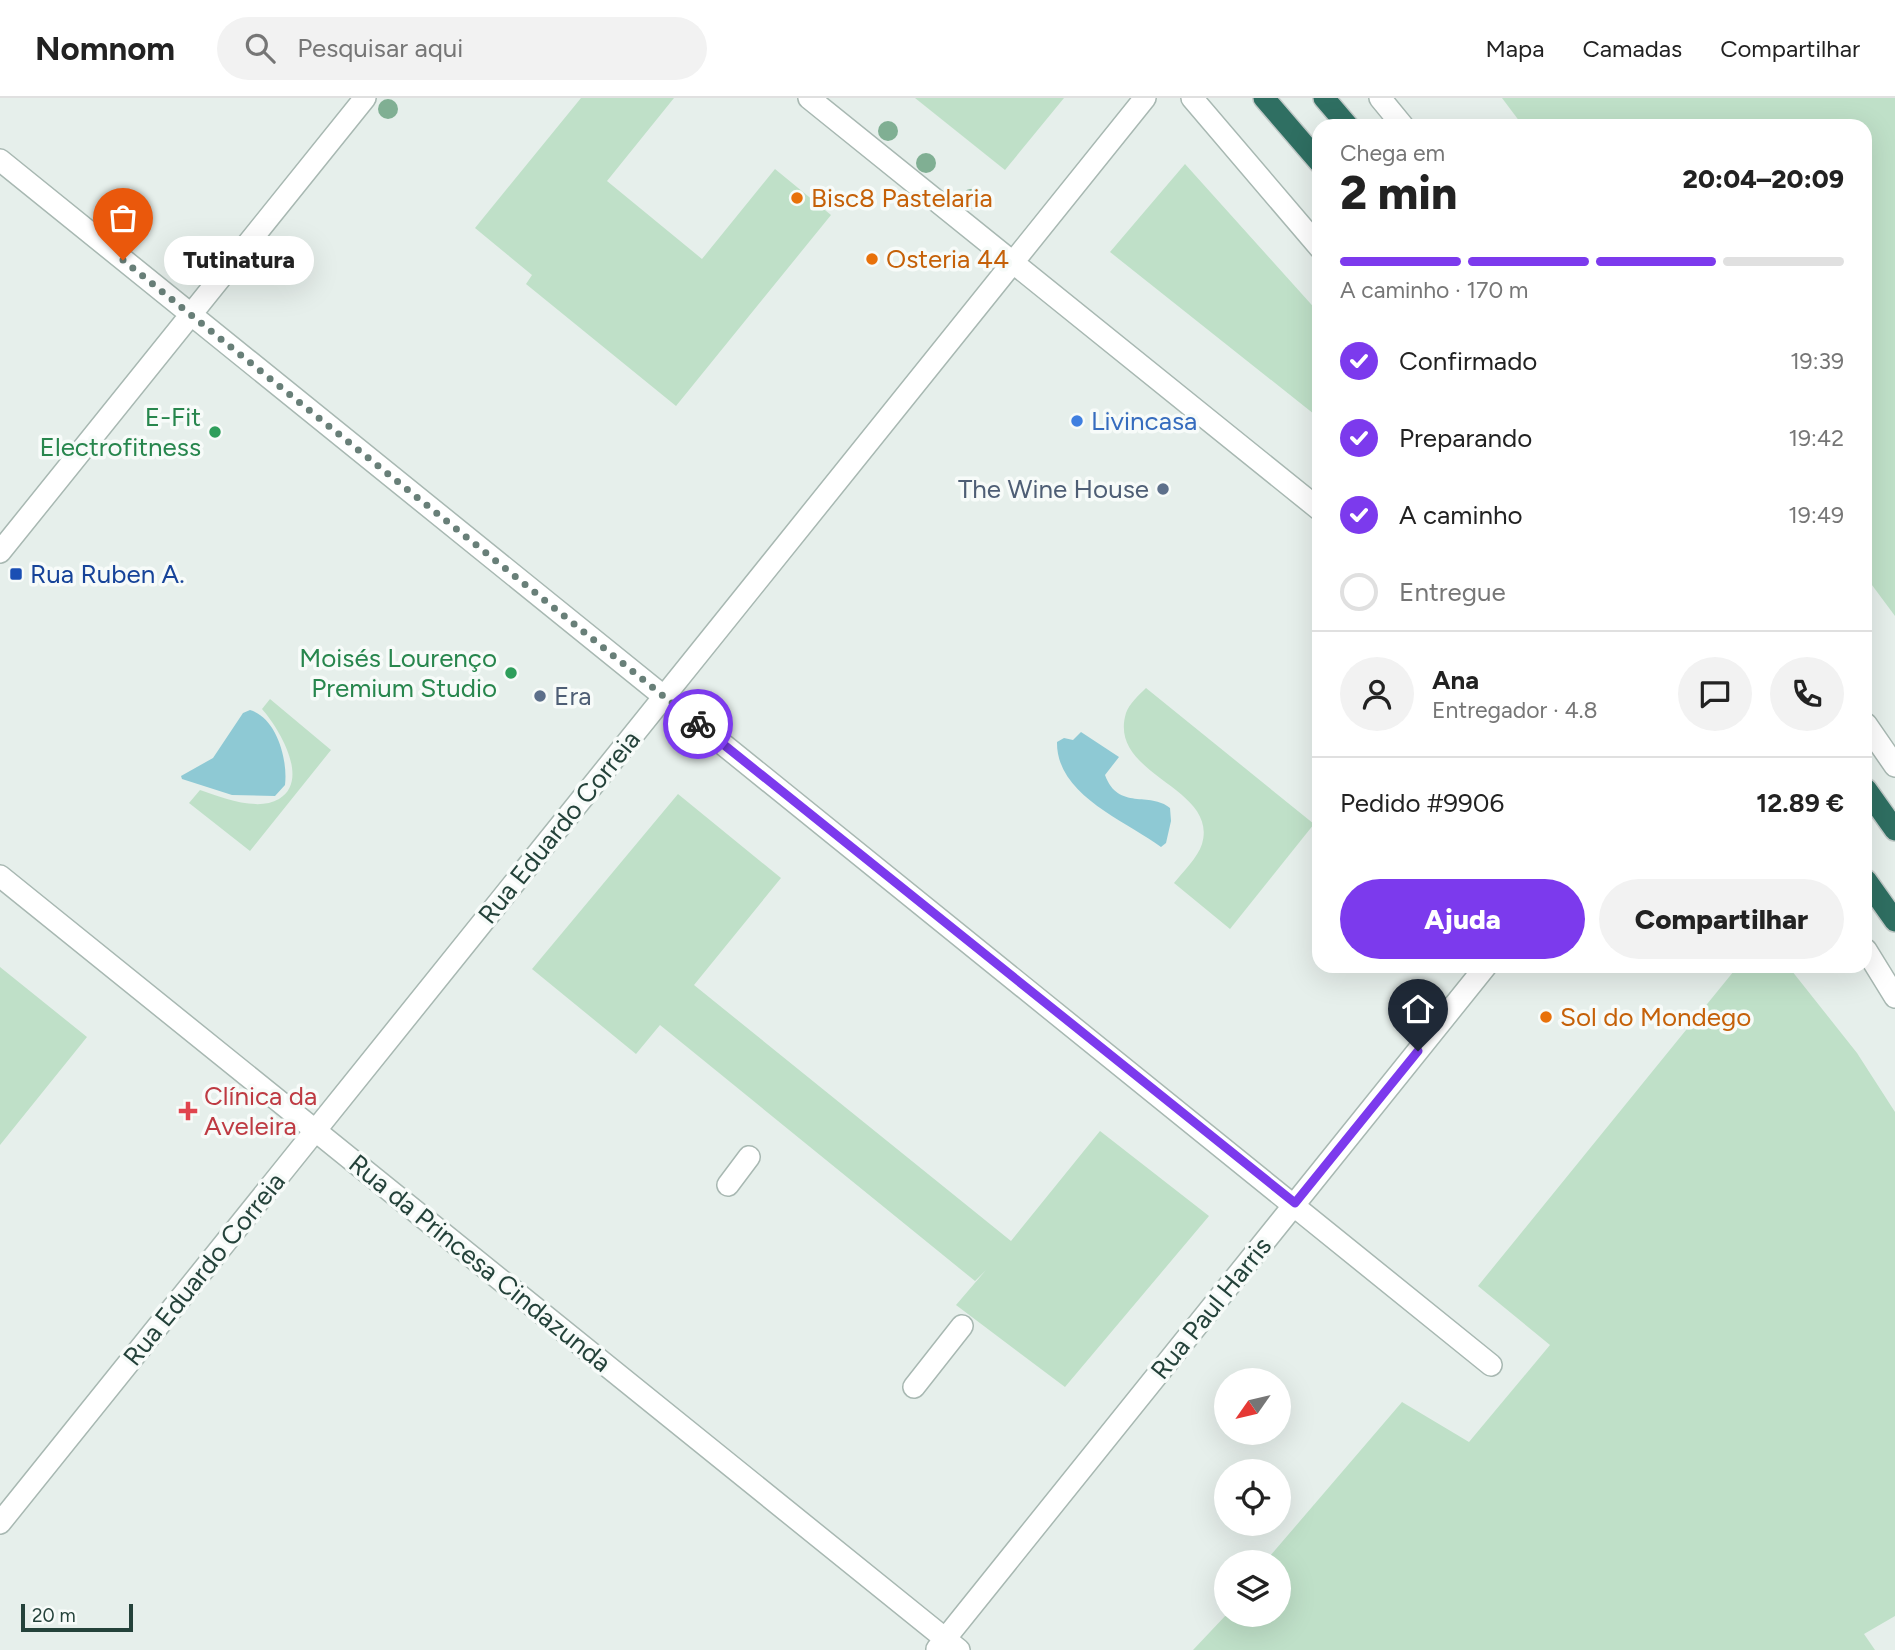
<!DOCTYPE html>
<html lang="pt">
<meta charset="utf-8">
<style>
body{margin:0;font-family:Figtree,sans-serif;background:#f2f2f2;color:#222;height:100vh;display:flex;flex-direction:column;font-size:26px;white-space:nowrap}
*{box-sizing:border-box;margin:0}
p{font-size:23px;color:#767676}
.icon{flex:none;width:38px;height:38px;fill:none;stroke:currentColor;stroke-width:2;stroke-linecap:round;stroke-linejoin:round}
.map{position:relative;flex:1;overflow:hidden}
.panel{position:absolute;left:1312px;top:21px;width:560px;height:854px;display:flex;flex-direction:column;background:#fff;border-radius:21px;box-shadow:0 7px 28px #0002}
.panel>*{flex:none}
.needle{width:46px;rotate:236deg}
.fabs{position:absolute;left:1214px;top:1270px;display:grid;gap:14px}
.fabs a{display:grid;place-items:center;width:77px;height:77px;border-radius:50%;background:#fff;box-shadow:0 7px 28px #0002;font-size:35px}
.scale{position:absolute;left:21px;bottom:18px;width:112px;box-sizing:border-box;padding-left:7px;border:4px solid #24423a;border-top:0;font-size:19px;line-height:24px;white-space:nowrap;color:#24423a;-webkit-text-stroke:5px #f7fbf9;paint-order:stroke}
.pin{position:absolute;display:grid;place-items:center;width:60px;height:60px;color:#fff;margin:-72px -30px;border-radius:50% 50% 50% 0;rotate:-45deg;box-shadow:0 0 7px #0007}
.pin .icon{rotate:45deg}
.courier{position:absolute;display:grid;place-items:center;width:70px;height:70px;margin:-35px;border:5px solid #7c3aed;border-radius:50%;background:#fff;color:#222;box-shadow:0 2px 9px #0007}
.bubble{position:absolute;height:49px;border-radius:24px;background:#fff;box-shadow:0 7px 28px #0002;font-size:23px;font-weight:800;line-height:49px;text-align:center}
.overview em{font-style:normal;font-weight:800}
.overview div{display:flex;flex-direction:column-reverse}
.overview{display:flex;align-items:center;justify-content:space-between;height:119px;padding:0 28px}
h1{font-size:46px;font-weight:800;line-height:52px}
.bar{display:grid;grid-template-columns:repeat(4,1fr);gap:10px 7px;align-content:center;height:84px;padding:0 28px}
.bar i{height:9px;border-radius:5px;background:#e0e0e0}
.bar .on{background:#7c3aed}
.bar p{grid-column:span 4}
.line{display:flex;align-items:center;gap:18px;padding:0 28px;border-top:2px solid #e0e0e0}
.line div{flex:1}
.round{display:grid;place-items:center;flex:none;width:74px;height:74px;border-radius:37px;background:#f2f2f2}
ol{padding:0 28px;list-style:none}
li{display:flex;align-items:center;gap:21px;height:77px}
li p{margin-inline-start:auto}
li .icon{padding:7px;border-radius:50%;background:#7c3aed;color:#fff;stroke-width:4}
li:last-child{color:#767676}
li i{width:38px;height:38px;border:4px solid #e0e0e0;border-radius:50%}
.button{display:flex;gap:14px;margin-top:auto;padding:14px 28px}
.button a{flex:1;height:80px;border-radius:42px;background:#7c3aed;color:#fff;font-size:28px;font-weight:800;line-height:80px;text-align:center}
.button a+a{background:#f2f2f2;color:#222}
header{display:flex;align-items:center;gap:42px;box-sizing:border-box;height:98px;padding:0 35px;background:#fff;border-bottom:2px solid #e0e0e0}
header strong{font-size:33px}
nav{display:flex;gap:38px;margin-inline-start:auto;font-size:24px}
.search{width:490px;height:63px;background:#f2f2f2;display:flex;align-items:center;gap:18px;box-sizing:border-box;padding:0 24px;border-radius:38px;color:#767676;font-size:26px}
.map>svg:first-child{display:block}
.green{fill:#bfe0c8}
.water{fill:#8ec9d4}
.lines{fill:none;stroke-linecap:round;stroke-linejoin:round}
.lane-casing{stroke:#a8b8b2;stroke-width:24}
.street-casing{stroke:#a8b8b2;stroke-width:24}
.highway-casing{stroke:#c2cac8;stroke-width:24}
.lane{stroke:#fff;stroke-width:21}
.street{stroke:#fff;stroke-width:21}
.highway{stroke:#2f6f62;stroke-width:21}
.tree{fill:#80af93}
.done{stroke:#687f78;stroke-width:7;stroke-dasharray:0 12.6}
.route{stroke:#7c3aed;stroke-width:9}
.food-dot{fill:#e8710a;stroke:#f7fbf9;stroke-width:2.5}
.shop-dot{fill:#3f7fe0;stroke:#f7fbf9;stroke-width:2.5}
.leisure-dot{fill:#2e9e5b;stroke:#f7fbf9;stroke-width:2.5}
.service-dot{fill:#5c6f8a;stroke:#f7fbf9;stroke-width:2.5}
.transit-dot{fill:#1a4fb4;stroke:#f7fbf9;stroke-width:2.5}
.health-dot{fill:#e0444e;stroke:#f7fbf9;stroke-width:2.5}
.labels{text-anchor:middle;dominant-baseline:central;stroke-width:7;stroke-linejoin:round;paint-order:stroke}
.food-label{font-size:26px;fill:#c56008;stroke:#f7fbf9;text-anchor:start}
.leisure-label{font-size:26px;fill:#27864d;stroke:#f7fbf9;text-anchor:end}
.shop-label{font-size:26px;fill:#366cbe;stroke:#f7fbf9;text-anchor:start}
.service-label{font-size:26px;fill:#4e5e75;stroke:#f7fbf9;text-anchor:end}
.transit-label{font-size:26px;fill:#164399;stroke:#f7fbf9;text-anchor:start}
.street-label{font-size:26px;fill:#24423a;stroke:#f7fbf9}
.health-label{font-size:26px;fill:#be3a42;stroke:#f7fbf9;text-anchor:start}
</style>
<header>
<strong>Nomnom</strong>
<div class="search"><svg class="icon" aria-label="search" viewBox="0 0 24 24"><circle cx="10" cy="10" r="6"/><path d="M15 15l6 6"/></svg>Pesquisar aqui</div>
<nav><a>Mapa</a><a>Camadas</a><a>Compartilhar</a></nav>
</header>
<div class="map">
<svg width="1895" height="1552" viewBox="0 0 1895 1552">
<rect width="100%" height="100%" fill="#e6efeb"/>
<path class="green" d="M 581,0 L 674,0 L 607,83 L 702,161 L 775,71 L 831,117 L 676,308 L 526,186 L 532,177 L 475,130 Z
M 915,0 L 1064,0 L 1005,72 Z
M 1502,0 L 1895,0 L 1895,518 L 1866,479 L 1866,28 L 1523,28 Z
M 1185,66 L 1319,215 L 1319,320 L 1110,154 Z
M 1146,590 L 1314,726 L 1230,831 L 1174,785 C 1183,774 1198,759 1202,746 C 1219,688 1107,678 1126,615 C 1129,606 1139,597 1146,590 Z
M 270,601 L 331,652 L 250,753 L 189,705 L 200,692 C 221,699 257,714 279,701 C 311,682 278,629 262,611 Z
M 678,696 L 781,780 L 694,887 L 1011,1143 L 1100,1033 L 1209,1118 L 1065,1289 L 956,1207 L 986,1172 L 975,1183 L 660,927 L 636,956 L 532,871 Z
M 1738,868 L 1788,868 L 1857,955 L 1895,1014 L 1895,1518 L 1864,1536 L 1875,1552 L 1193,1552 L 1227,1516 L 1279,1517 L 1279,1465 L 1264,1465 L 1402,1304 L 1469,1344 L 1550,1247 L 1478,1188 Z
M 0,869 L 87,939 L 0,1047 Z"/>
<path class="water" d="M 250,612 C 277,620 288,662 285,687 L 275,698 L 232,697 L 182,681 L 181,678 L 213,660 L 243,615 Z
M 1081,634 L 1119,659 L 1105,677 C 1118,713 1150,693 1170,710 L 1171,723 L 1166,745 L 1161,749 C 1126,723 1056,697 1057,644 L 1064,640 L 1073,642 Z"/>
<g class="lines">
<g class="lane-casing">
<path id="lane" d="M 728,1087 L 749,1059
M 914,1289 L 962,1228"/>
</g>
<g class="street-casing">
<path id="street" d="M 809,0 L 1320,412
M 1192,0 L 1320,150
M 1380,0 L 1403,28
M 0,62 L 1491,1267
M 0,454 L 365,0
M 1866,626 L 1895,668
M 0,778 L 959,1552
M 1866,852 L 1895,899
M 0,1425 L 1145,0
M 937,1551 L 1486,868"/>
</g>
<g class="highway-casing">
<path id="highway" d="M 1264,0 L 1320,65
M 1324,0 L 1348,28
M 1866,691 L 1895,732
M 1866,782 L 1895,823"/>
</g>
<use href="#lane" class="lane"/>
<use href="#street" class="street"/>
<use href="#highway" class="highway"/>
</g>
<g class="tree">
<circle cx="388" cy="11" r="10"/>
<circle cx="888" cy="33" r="10"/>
<circle cx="926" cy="65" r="10"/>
<circle cx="971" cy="101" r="10"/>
</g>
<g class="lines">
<path class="done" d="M 123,162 L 698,626"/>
<path class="route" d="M 698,626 L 1295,1105 L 1418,953"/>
</g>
<g class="food-dot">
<circle cx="797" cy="100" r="7"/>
<circle cx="872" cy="161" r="7"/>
<circle cx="1546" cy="919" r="7"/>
</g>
<circle class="shop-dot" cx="1077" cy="323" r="7"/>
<g class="leisure-dot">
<circle cx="215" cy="334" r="7"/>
<circle cx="511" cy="575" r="7"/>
</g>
<g class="service-dot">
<circle cx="1163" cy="391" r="7"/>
<circle cx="540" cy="598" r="7"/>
</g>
<rect class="transit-dot" x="9" y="469" width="14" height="14" rx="3.5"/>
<path class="health-dot" d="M184.5 1002.5h7v7h7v7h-7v7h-7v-7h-7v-7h7z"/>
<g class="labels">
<g class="food-label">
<text x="811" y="100">Bisc8 Pastelaria</text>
<text x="886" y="161">Osteria 44</text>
<text x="1560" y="919">Sol do Mondego</text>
</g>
<g class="leisure-label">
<text x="201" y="319">E-Fit<tspan x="201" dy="30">Electrofitness</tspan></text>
<text x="497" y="560">Moisés Lourenço<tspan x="497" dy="30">Premium Studio</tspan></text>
</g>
<g class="shop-label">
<text x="1091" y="323">Livincasa</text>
</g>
<g class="service-label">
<text x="1149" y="391">The Wine House</text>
<text x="554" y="598" text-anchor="start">Era</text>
</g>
<g class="transit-label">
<text x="30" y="476">Rua Ruben A.</text>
</g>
<g class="street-label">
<text transform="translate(559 729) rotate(-51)">Rua Eduardo Correia</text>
<text transform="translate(480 1165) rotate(39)">Rua da Princesa Cindazunda</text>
<text transform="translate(204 1171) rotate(-51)">Rua Eduardo Correia</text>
<text transform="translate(1211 1210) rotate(-51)">Rua Paul Harris</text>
</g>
<g class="health-label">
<text x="204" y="998">Clínica da<tspan x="204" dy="30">Aveleira</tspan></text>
</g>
</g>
</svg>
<div class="fabs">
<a><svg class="needle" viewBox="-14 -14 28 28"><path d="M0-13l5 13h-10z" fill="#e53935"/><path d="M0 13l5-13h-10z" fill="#767676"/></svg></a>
<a><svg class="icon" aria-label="locate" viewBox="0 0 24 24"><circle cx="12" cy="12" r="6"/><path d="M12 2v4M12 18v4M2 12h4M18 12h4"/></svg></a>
<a><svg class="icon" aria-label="layers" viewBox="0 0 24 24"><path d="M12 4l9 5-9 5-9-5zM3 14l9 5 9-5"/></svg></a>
</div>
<div class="scale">20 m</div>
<div class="pin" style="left:123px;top:162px;background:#ea580c"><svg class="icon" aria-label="bag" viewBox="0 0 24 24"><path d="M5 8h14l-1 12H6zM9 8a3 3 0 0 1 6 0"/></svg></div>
<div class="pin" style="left:1418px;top:953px;background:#1f2937"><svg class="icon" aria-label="home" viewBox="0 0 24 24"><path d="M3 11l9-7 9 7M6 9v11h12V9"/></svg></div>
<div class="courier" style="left:698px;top:626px"><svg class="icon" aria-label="bike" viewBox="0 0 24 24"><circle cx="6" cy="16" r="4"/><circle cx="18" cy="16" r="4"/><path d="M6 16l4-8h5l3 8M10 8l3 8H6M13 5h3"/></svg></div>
<div class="bubble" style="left:164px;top:138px;width:150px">Tutinatura</div>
<section class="panel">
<div class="overview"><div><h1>2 min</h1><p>Chega em</p></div><em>20:04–20:09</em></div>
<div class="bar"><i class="on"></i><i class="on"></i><i class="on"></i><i></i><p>A caminho · 170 m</p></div>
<ol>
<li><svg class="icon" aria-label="check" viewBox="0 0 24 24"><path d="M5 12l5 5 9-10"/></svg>Confirmado<p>19:39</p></li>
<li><svg class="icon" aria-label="check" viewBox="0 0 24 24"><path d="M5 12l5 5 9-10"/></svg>Preparando<p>19:42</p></li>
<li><svg class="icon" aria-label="check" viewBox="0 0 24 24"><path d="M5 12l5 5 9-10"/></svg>A caminho<p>19:49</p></li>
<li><i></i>Entregue</li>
</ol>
<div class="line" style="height:126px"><a class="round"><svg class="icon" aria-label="person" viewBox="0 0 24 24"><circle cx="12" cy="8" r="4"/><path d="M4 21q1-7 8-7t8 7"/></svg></a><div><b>Ana</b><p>Entregador · 4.8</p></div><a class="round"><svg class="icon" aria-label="chat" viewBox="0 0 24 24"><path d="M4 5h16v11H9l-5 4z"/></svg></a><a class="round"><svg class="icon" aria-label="phone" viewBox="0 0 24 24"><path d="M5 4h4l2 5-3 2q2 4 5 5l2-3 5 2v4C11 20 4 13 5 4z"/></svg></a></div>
<div class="line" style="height:91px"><div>Pedido #9906</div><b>12.89 €</b></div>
<div class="button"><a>Ajuda</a><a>Compartilhar</a></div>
</section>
</div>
